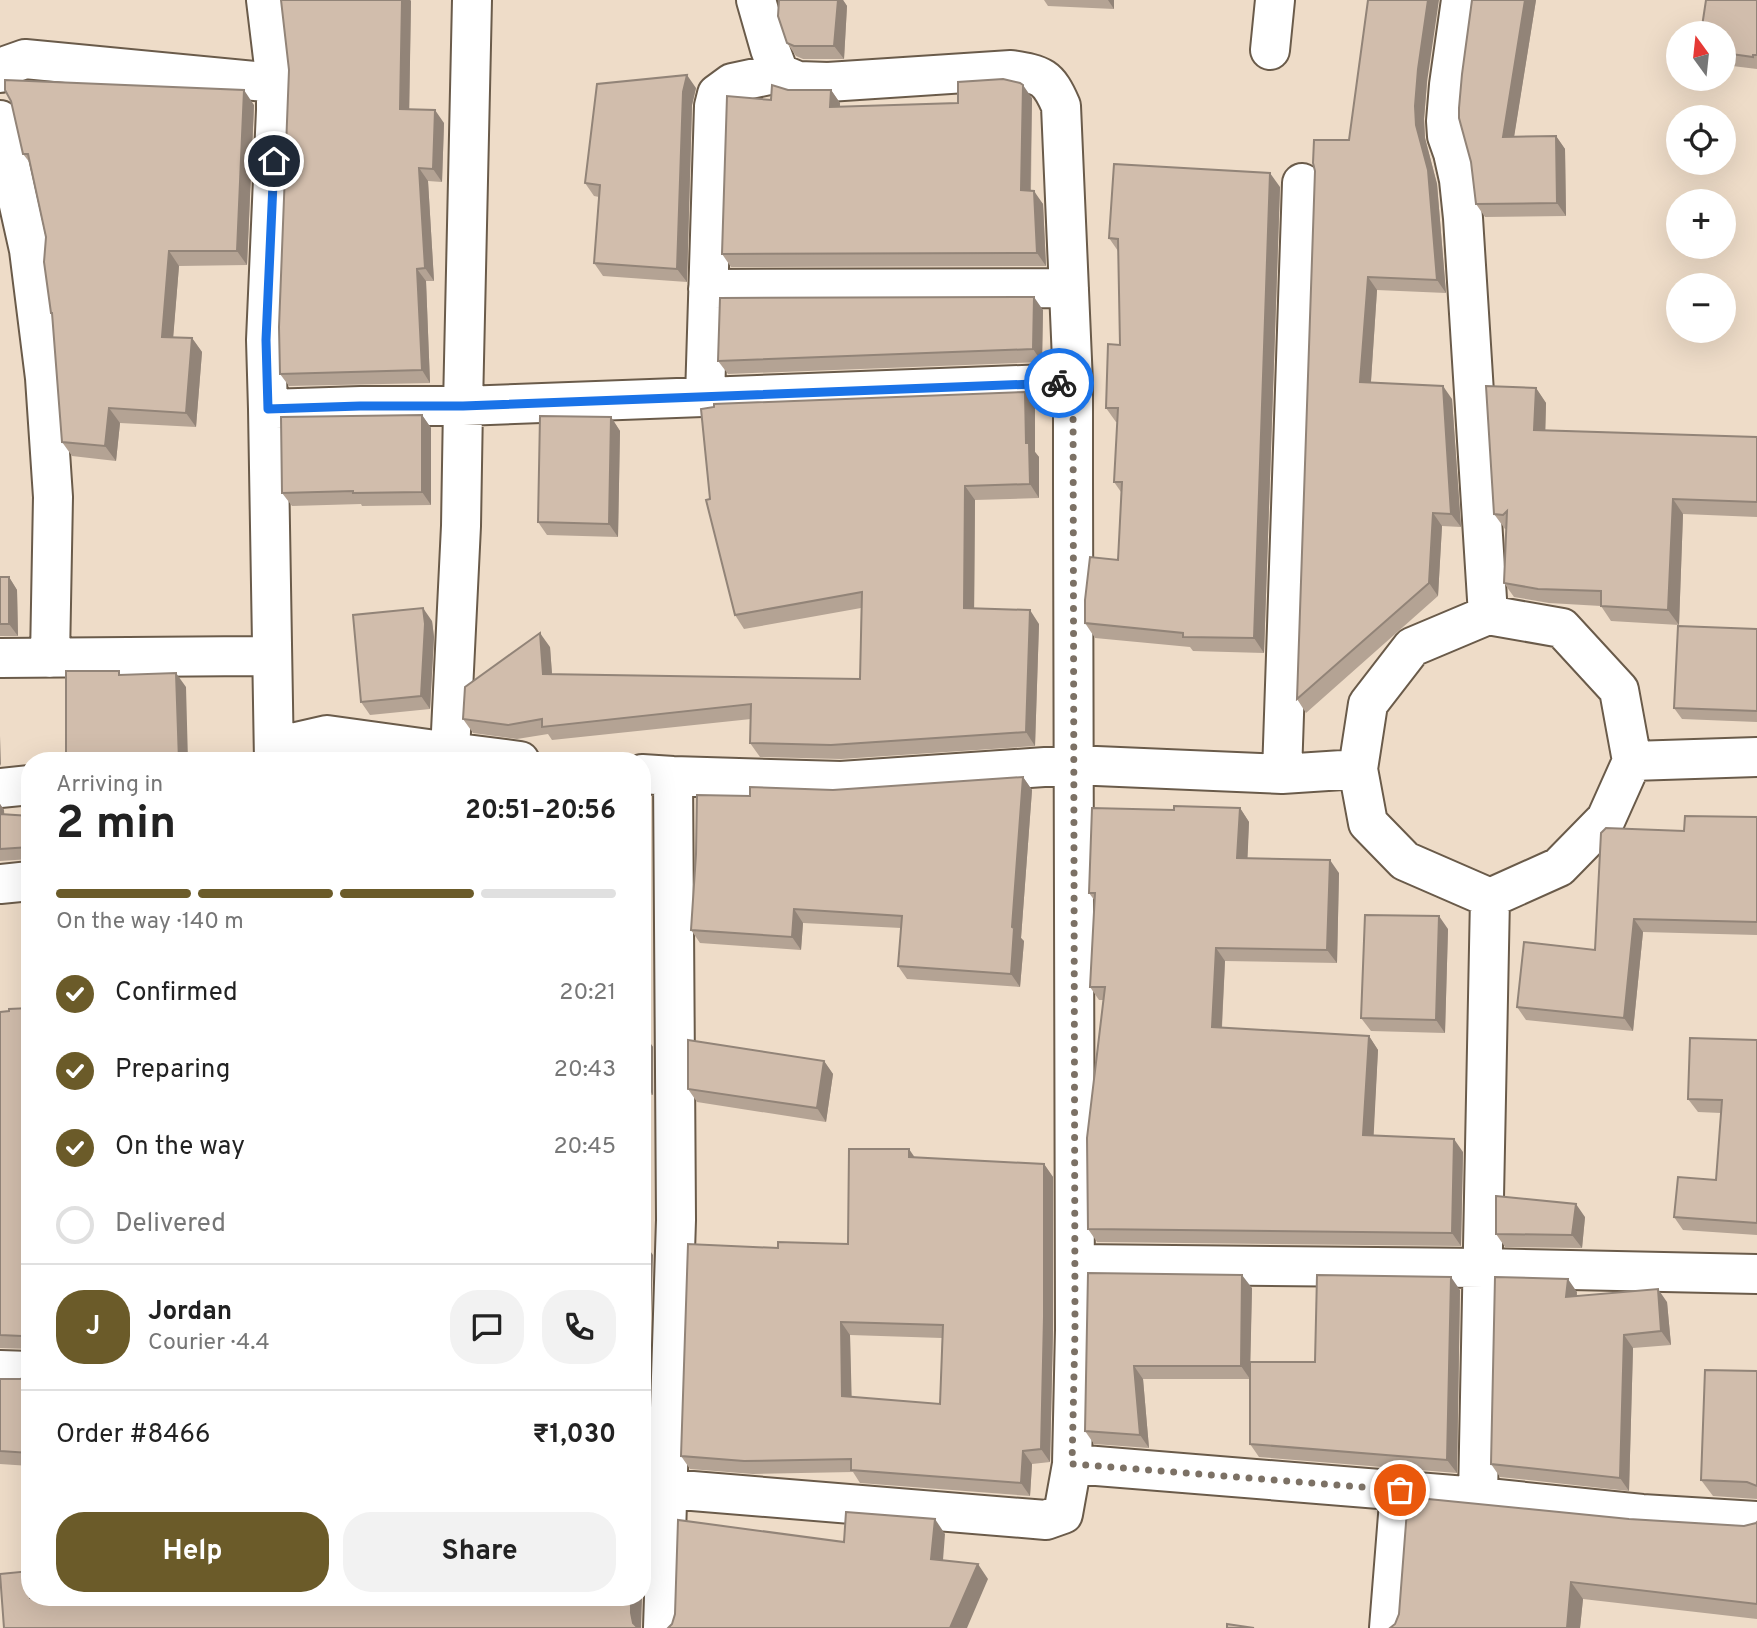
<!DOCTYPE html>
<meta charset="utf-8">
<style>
body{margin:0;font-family:Overpass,sans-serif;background:#f2f2f2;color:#222;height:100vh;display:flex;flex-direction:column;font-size:26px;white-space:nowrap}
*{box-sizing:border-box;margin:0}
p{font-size:23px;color:#767676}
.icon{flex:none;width:38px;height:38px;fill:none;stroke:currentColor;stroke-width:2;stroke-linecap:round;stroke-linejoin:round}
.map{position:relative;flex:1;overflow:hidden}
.drawer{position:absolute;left:21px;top:752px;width:630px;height:854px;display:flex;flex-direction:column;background:#fff;border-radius:28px;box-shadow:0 7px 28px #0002}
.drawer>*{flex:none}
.needle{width:46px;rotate:345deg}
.tools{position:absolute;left:1666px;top:21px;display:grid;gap:14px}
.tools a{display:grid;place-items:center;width:70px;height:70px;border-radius:50%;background:#fff;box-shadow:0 7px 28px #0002;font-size:35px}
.pin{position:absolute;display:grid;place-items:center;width:60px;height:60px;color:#fff;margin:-30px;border:4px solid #fff;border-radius:50%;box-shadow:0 2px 7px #0007}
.courier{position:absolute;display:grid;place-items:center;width:70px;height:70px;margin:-35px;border:5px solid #1a73e8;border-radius:50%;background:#fff;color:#222;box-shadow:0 2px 9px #0007}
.overview em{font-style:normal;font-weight:700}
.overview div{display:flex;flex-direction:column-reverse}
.overview{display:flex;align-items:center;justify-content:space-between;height:119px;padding:0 35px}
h1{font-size:46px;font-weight:700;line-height:52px}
.bar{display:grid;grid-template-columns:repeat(4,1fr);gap:10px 7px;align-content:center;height:84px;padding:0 35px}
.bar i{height:9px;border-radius:5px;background:#e0e0e0}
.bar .active{background:#6b5b29}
.bar p{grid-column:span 4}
.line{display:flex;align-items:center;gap:18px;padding:0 35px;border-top:2px solid #e0e0e0}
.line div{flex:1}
.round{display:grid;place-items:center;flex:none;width:74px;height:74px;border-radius:28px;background:#f2f2f2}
ol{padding:0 35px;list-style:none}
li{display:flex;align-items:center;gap:21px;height:77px}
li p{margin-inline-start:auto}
li .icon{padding:7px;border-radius:50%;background:#6b5b29;color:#fff;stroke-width:4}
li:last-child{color:#767676}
li i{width:38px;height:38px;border:4px solid #e0e0e0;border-radius:50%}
.button{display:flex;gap:14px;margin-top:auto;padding:14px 35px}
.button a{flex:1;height:80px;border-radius:28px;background:#6b5b29;color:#fff;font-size:28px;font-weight:700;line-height:80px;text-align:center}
.button a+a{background:#f2f2f2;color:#222}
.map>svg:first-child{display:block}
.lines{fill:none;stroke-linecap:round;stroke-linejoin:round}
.minor-casing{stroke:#6a5b4a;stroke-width:42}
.minor{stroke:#fff;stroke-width:38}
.wall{fill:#b4a394;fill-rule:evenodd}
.shaded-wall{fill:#928478}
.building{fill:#d1bdac;stroke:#928478;stroke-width:2;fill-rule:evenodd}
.done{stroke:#7c7165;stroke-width:7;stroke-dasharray:0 12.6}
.route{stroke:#1a73e8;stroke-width:9}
</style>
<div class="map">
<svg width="1757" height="1628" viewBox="0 0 1757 1628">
<rect width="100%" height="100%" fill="#eedcc8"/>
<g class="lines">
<g class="minor-casing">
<path id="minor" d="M 266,0 L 276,83 L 276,110 L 266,340 L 268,409 L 361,406 L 463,406 L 1073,383
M 472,0 L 463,406 L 461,526 L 450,752 L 520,761
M 756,0 L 770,49 L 779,73 L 798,81 L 828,82 L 1011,70 C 1042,75 1048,76 1061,106 L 1073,383 L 1073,481 L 1075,1330 L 1072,1464 L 1478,1497 L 1642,1514 L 1757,1521
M 1461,0 L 1449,85 L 1446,121 L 1447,136 L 1453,153 L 1459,180 L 1463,218 L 1488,615
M 1270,50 L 1275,0
M 0,73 L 8,65 L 25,59 L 276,83
M 0,120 L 29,250 L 45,378 L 53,497 L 50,658
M 708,289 L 1069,288
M 705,397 L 714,106 L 717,94 L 732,83 L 779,73
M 268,409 L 274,761
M 0,658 L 272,656
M 277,761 L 292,743 L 327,735 L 450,752
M 1358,769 L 1368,823 L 1405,861 L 1490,898
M 642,774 L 673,776 L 841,781 L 1073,765 L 1282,774 L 1358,769 L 1368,704 L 1412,647 L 1488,615 L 1562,628 L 1619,690 L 1632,761 L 1757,757
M 1282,774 L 1302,183
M 0,788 L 30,785
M 0,884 L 30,881
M 1075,1264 L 1482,1268 L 1757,1274
M 0,1370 L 30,1371
M 668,1489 L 1046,1520 L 1063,1514 L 1072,1464
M 1478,1497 L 1490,898 L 1559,867 L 1606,819 L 1632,761
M 663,1628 L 676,1220 L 673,776
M 1389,1628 L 1400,1490"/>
</g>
<use href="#minor" class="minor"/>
</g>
<path class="wall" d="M 402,0 L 410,0 L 411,1 L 409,110 L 444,123 L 442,182 L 428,181 L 434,281 L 426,281 L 430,383 L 289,386 L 280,374 Z
M 779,0 L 843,0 L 847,6 L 844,59 L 803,59 L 796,56 L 787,43 Z
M 1044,0 L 1114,0 L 1114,9 L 1048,6 Z
M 1472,0 L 1536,0 L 1514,136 L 1556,136 L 1565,149 L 1566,216 L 1485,217 L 1476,204 Z
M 1757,0 L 1757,69 L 1724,65 L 1724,33 Z
M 1427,82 L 1424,119 L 1425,138 L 1437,184 L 1446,293 L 1377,290 L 1371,382 L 1452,399 L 1461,527 L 1442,526 L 1438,596 L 1306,713 L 1297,699 L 1349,140 Z
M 696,88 L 692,105 L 687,282 L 603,276 L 594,263 L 599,197 L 594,196 L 585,183 Z
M 788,90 L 831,90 L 840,103 L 840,107 L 958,103 L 1032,98 L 1031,190 L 1043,204 L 1046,266 L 731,267 L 722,254 L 771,100 Z
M 254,105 L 247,265 L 179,266 L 173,337 L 192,338 L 202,352 L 196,427 L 120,423 L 116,461 L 72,456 L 62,442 L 52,315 L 51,313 L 46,237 L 30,163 L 23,154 Z
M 1280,187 L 1264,653 L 1193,651 L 1190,647 L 1095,638 L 1085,623 L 1118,560 L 1121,492 L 1114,482 L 1117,422 L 1116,422 L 1106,408 L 1120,345 L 1118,251 L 1109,238 Z
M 1043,310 L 1042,362 L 728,374 L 718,361 Z
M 1536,388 L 1546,403 L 1545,430 L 1757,437 L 1757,517 L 1683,514 L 1679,625 L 1611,621 L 1601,606 L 1549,603 L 1514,597 L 1504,583 L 1506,529 L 1505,529 L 1494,514 Z
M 1025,392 L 1035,406 L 1035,452 L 1039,457 L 1039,498 L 975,500 L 974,609 L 1039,624 L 1035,746 L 841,759 L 760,757 L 750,743 L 751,719 L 552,740 L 548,734 L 517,739 L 473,733 L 463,719 L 550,647 L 552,674 L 860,679 L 861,608 L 744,629 L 735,615 Z
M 422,415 L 431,428 L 431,505 L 362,506 L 361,504 L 292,506 L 282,493 Z
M 611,417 L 620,431 L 618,537 L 547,535 L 538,522 Z
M 0,577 L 9,577 L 17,590 L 18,636 L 0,636 Z
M 432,621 L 434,637 L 430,709 L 370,715 L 361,702 Z
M 1757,629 L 1757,722 L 1682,719 L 1674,708 Z
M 1023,777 L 1032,790 L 1021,938 L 1024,941 L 1020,987 L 907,979 L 898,966 L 901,928 L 803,923 L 801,950 L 700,943 L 691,930 L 750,796 Z
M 0,804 L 4,810 L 4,814 L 30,816 L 30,859 L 0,861 Z
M 1240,808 L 1249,822 L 1247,859 L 1339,873 L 1337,963 L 1225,961 L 1222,1028 L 1369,1036 L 1378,1050 L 1373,1136 L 1463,1152 L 1461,1246 L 1097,1242 L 1088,1229 L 1103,1000 L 1099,1000 L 1090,987 L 1095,901 L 1089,893 L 1174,810 Z
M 1757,817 L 1757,935 L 1643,932 L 1633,1031 L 1526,1020 L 1517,1007 L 1595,950 L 1684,831 Z
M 1448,929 L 1445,1033 L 1371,1031 L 1361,1018 Z
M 30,1008 L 30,1349 L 0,1348 L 0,1012 Z
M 642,1033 L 644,1034 L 653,1047 L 653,1095 L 642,1093 Z
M 1757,1040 L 1757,1235 L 1683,1230 L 1674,1217 L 1716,1180 L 1721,1113 L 1698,1112 L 1688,1099 Z
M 824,1061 L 833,1074 L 826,1122 L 697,1102 L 688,1089 Z
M 915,1158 L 1044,1164 L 1053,1177 L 1053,1330 L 1050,1462 L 1032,1464 L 1030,1496 L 860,1483 L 853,1472 L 753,1474 L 690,1469 L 681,1456 L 778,1248 L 848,1244 ZM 850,1335 L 942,1338 L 940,1404 L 851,1397 Z
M 1585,1217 L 1582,1248 L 1505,1247 L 1496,1234 Z
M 1088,1273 L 1252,1288 L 1250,1362 L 1315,1362 L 1460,1290 L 1457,1473 L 1259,1457 L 1250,1444 L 1250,1379 L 1143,1379 L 1149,1448 L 1094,1444 L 1085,1431 Z
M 1577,1292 L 1577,1296 L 1667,1302 L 1671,1345 L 1633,1348 L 1629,1491 L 1500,1477 L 1491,1464 Z
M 1757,1371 L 1757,1499 L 1713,1496 L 1701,1480 Z
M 30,1377 L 30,1466 L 0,1464 L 0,1379 L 20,1379 Z
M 1629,1519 L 1744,1526 L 1756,1523 L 1757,1522 L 1757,1619 L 1583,1599 L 1580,1628 L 1390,1628 Z"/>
<path class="shaded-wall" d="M 402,0 L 410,0 L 411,1 L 409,122 L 400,109 Z
M 838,0 L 843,0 L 847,6 L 844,59 L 834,46 Z
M 1108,0 L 1114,0 L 1114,9 Z
M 1428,0 L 1439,0 L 1427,82 L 1424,119 L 1425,138 L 1437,184 L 1446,293 L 1437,280 L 1416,125 L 1415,106 L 1418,69 Z
M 1525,0 L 1536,0 L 1512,150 L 1503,137 Z
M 687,75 L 696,88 L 692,105 L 687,282 L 677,269 L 683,92 Z
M 1023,85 L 1032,98 L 1030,203 L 1021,190 Z
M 244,90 L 254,105 L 247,265 L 237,251 Z
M 831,90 L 840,103 L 839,120 L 830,107 Z
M 435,110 L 444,123 L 442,182 L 433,169 Z
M 1556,136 L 1565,149 L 1566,216 L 1557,203 Z
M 419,168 L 428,181 L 434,281 L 425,268 Z
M 1270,173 L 1280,187 L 1264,653 L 1254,638 Z
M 1034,191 L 1043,204 L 1046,266 L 1037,253 Z
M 169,251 L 179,266 L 172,352 L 162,337 Z
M 417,269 L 426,281 L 430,383 L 422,370 Z
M 1368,277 L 1377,290 L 1370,395 L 1360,382 Z
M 1034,297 L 1043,310 L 1042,362 L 1033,349 Z
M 192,338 L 202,352 L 196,427 L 186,413 Z
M 1443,386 L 1452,399 L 1461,527 L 1451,514 Z
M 1536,388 L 1546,403 L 1545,445 L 1534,430 Z
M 1025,392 L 1035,406 L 1035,452 L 1039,457 L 1039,498 L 1030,484 L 1026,443 Z
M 109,408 L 120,423 L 116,461 L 105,446 Z
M 422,415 L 431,428 L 431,505 L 422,492 Z
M 611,417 L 620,431 L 618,537 L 609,524 Z
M 965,486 L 975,500 L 974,622 L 964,608 Z
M 1673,499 L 1683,514 L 1679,625 L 1668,610 Z
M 1433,513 L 1442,526 L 1438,596 L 1429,583 Z
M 9,577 L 17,590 L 18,636 L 9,624 Z
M 423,608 L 432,621 L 434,637 L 430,709 L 421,696 Z
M 1030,610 L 1039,624 L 1035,746 L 1026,732 Z
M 540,633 L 550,647 L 553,688 L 543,674 Z
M 176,673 L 186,687 L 188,761 L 179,761 Z
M 0,736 L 1,766 L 0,764 Z
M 1023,777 L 1032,790 L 1021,938 L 1024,941 L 1020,987 L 1011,974 L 1012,927 Z
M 0,804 L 4,810 L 5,826 L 0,820 Z
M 1240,808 L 1249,822 L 1247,871 L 1237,858 Z
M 1330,860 L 1339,873 L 1337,963 L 1327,950 Z
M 794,909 L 803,923 L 801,950 L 792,937 Z
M 1439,916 L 1448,929 L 1445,1033 L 1436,1020 Z
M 1634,919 L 1643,932 L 1633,1031 L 1624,1018 Z
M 1216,948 L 1225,961 L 1221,1041 L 1212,1027 Z
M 644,1034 L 653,1047 L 653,1095 L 644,1082 Z
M 1369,1036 L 1378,1050 L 1373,1148 L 1363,1135 Z
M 824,1061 L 833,1074 L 826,1122 L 817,1108 Z
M 1454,1139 L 1463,1152 L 1461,1246 L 1452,1233 Z
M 909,1149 L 918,1162 L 909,1157 Z
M 1044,1164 L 1053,1177 L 1053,1330 L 1050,1462 L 1041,1449 Z
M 1576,1204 L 1585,1217 L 1582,1248 L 1572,1235 Z
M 643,1241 L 653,1255 L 646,1476 L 642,1470 Z
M 1242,1275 L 1252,1288 L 1250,1379 L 1241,1366 Z
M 1451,1277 L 1460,1290 L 1457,1473 L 1447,1460 Z
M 1568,1279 L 1577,1292 L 1575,1310 L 1566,1297 Z
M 1658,1289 L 1667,1302 L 1671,1345 L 1661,1331 Z
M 841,1322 L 850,1335 L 852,1409 L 842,1396 Z
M 1624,1335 L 1633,1348 L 1629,1491 L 1620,1478 Z
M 1134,1366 L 1143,1379 L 1149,1448 L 1140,1435 Z
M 1023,1451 L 1032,1464 L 1030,1496 L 1021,1483 Z
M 935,1519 L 945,1534 L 942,1573 L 931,1559 Z
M 642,1526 L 644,1529 L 642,1592 Z
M 978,1564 L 988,1579 L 967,1628 L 950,1628 Z
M 1571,1582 L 1583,1599 L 1580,1628 L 1567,1628 Z
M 631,1598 L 642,1598 L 641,1628 L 637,1628 L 633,1623 L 631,1613 Z"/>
<path class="building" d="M 281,0 L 402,0 L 400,109 L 435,110 L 433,169 L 419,168 L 425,268 L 417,269 L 422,370 L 280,374 L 279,327 L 289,70 Z
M 779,0 L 838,0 L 834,46 L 794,46 L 787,43 L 778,16 Z
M 1368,0 L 1428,0 L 1418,69 L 1415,106 L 1416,125 L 1428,170 L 1437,280 L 1368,277 L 1360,382 L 1443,386 L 1451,514 L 1433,513 L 1429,583 L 1297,699 L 1315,171 L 1313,163 L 1314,140 L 1349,140 Z
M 1472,0 L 1525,0 L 1503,137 L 1556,136 L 1557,203 L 1476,204 L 1471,162 L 1459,118 L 1459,108 L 1462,74 Z
M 1706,0 L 1757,0 L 1757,55 L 1753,55 L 1753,57 L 1724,53 L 1724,33 L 1701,33 Z
M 687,75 L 683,92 L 677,269 L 594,263 L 600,185 L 585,183 L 597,84 Z
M 1003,79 L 1020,83 L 1023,85 L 1021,190 L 1034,191 L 1037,253 L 722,254 L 727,96 L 771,100 L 772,85 L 788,90 L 831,90 L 830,107 L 958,103 L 958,82 Z
M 5,80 L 244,90 L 237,251 L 169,251 L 162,337 L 192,338 L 186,413 L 109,408 L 105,446 L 62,442 L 52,313 L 51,313 L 44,262 L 46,237 L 28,154 L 23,154 L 11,101 L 5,90 Z
M 1114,164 L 1270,173 L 1254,638 L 1183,637 L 1183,633 L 1085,623 L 1085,600 L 1090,557 L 1118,560 L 1122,482 L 1114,482 L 1118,408 L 1106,408 L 1108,344 L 1120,345 L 1118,239 L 1109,238 Z
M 1034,297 L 1033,349 L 718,361 L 720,298 Z
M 1486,386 L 1536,388 L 1534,430 L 1757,437 L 1757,502 L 1673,499 L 1668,610 L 1601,606 L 1601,591 L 1538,589 L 1504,583 L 1507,511 L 1503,515 L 1494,514 Z
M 1025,392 L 1026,443 L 1029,443 L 1030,484 L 965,486 L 964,608 L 1030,610 L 1026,732 L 831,745 L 750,743 L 751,704 L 542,727 L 542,719 L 508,725 L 463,719 L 465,687 L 540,633 L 543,674 L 860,679 L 862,592 L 735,615 L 706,500 L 710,499 L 701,409 L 714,407 L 714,404 Z
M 422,415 L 422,492 L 353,493 L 353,491 L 282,493 L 281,417 Z
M 540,416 L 611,417 L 609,524 L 538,522 Z
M 0,577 L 9,577 L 9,624 L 0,624 Z
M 423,608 L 425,624 L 421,696 L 361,702 L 353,615 Z
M 1678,626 L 1757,629 L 1757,711 L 1674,708 Z
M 66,671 L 119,671 L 119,675 L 176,673 L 179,761 L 66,761 Z
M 1023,777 L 1012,927 L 1014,928 L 1011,974 L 898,966 L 902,916 L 794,909 L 792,937 L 691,930 L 696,854 L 697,795 L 750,796 L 750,787 L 833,790 Z
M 1174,806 L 1240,808 L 1237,858 L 1330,860 L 1327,950 L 1216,948 L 1212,1027 L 1369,1036 L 1363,1135 L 1454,1139 L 1452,1233 L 1088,1229 L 1087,1138 L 1105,987 L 1090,987 L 1095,893 L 1089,893 L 1092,808 L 1174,810 Z
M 0,814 L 30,816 L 30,847 L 0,849 Z
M 1685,816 L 1757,817 L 1757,922 L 1634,919 L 1624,1018 L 1517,1007 L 1524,942 L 1595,950 L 1601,833 L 1606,828 L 1684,831 Z
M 1365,915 L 1439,916 L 1436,1020 L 1361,1018 Z
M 30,1008 L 30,1338 L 22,1336 L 0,1335 L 0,1012 L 9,1011 L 9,1009 Z
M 642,1034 L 644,1034 L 644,1082 L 642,1082 Z
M 1690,1038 L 1757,1040 L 1757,1223 L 1674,1217 L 1678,1177 L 1716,1180 L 1722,1100 L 1688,1099 Z
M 688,1040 L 824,1061 L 817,1108 L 688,1089 Z
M 849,1149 L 909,1149 L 909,1157 L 1044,1164 L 1044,1317 L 1041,1449 L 1023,1451 L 1021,1483 L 851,1470 L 851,1459 L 744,1461 L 681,1456 L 688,1244 L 778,1248 L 778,1242 L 848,1244 ZM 841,1322 L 943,1325 L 940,1404 L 842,1396 Z
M 1496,1196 L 1576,1204 L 1572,1235 L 1496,1234 Z
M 1088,1273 L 1242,1275 L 1241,1366 L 1134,1366 L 1140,1435 L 1085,1431 Z
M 1317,1275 L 1451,1277 L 1447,1460 L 1250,1444 L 1250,1362 L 1315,1362 Z
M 1495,1277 L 1568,1279 L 1566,1297 L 1658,1289 L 1661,1331 L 1624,1335 L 1620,1478 L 1491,1464 Z
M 1705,1370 L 1757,1371 L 1757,1486 L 1747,1482 L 1701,1480 Z
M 30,1377 L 30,1453 L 0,1451 L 0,1379 L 20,1379 Z
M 1408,1497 L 1629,1519 L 1744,1526 L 1756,1523 L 1757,1522 L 1757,1604 L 1571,1582 L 1567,1628 L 1390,1628 L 1395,1624 L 1399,1614 Z
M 846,1512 L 935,1519 L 931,1559 L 978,1564 L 950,1628 L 668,1628 L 672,1624 L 675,1614 L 678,1520 L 844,1542 Z
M 30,1571 L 30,1598 L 631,1598 L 631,1613 L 633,1623 L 638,1628 L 4,1628 L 0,1574 Z
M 1227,1624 L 1254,1628 L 1227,1628 Z"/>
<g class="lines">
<path class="done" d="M 1059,383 L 1073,383 L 1075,1330 L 1072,1464 L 1400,1490"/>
<path class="route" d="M 274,161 L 266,340 L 268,409 L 360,406 L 463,406 L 1059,383"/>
</g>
</svg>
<div class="tools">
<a><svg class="needle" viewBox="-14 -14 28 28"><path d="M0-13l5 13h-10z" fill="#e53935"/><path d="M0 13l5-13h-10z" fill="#767676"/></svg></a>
<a><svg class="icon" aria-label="locate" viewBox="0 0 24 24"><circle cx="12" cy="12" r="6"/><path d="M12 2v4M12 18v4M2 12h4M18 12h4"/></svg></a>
<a>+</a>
<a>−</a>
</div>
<div class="pin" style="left:1400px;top:1490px;background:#ea580c"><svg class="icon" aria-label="bag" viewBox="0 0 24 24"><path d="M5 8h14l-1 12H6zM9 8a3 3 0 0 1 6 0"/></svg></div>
<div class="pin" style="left:274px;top:161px;background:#1f2937"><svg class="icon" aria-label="home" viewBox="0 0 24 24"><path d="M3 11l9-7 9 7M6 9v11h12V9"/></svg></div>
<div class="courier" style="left:1059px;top:383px"><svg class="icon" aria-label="bike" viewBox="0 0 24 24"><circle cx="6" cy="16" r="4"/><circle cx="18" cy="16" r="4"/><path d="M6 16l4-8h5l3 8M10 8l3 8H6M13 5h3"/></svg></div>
<section class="drawer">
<div class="overview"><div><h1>2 min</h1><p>Arriving in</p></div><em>20:51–20:56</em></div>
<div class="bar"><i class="active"></i><i class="active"></i><i class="active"></i><i></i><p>On the way · 140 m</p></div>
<ol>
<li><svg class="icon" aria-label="check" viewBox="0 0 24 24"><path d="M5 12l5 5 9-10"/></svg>Confirmed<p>20:21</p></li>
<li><svg class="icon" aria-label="check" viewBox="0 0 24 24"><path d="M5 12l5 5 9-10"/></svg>Preparing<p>20:43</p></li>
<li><svg class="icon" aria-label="check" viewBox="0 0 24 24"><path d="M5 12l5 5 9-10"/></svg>On the way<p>20:45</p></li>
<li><i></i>Delivered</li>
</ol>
<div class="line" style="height:126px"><b class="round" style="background:#6b5b29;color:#fff">J</b><div><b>Jordan</b><p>Courier · 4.4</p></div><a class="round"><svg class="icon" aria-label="chat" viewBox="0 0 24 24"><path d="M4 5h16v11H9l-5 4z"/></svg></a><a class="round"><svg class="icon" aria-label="phone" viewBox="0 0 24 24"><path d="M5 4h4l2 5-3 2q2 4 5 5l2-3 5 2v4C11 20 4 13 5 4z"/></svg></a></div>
<div class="line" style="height:91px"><div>Order #8466</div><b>₹1,030</b></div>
<div class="button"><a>Help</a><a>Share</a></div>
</section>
</div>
